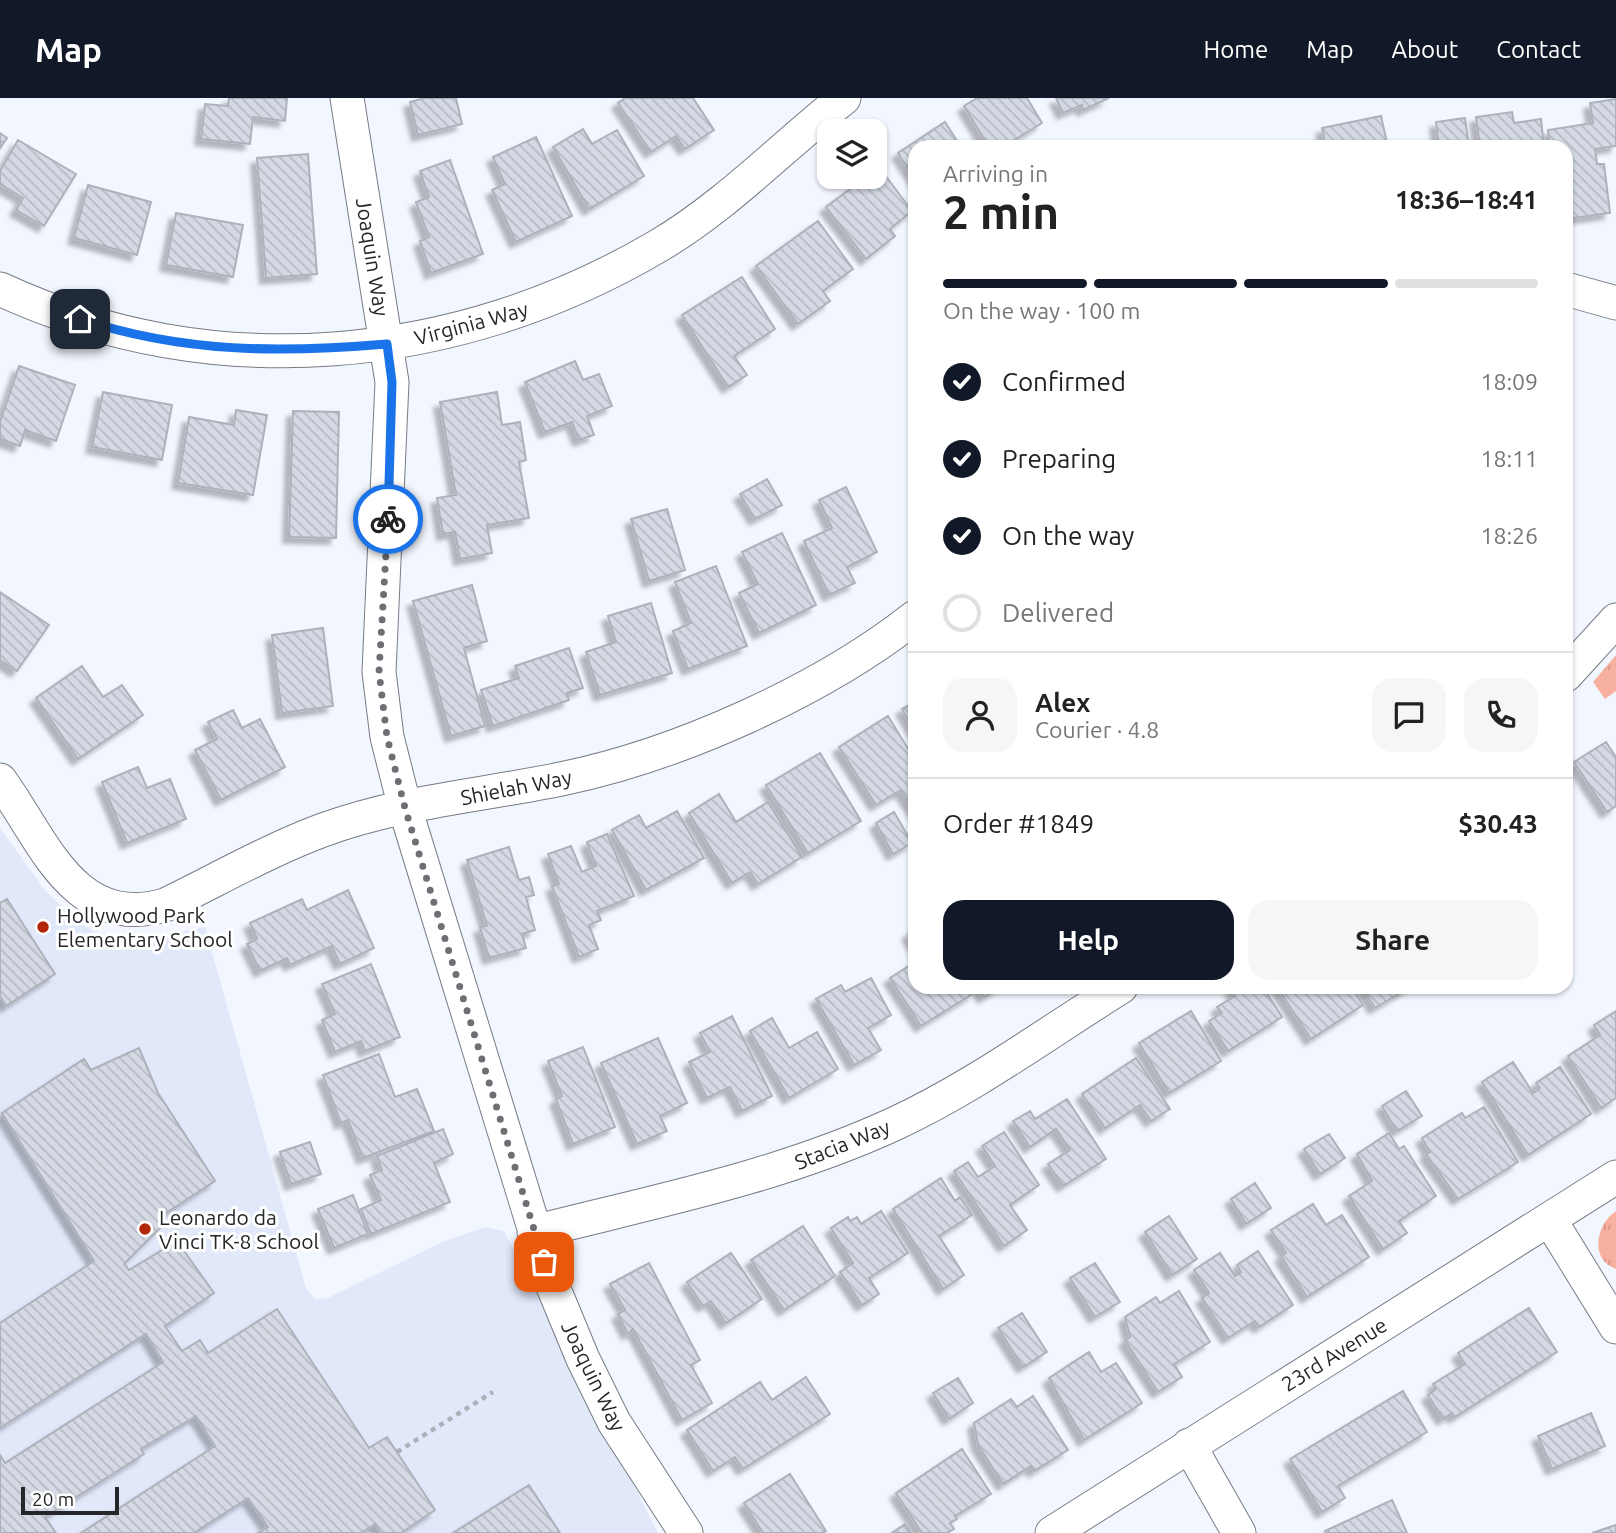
<!DOCTYPE html>
<meta charset="utf-8">
<style>
body{margin:0;font-family:Ubuntu,sans-serif;background:#f6f6f6;color:#222;height:100vh;display:flex;flex-direction:column;font-size:26px;white-space:nowrap}
*{box-sizing:border-box;margin:0}
p{font-size:23px;color:#767676}
.icon{flex:none;width:38px;height:38px;fill:none;stroke:currentColor;stroke-width:2;stroke-linecap:round;stroke-linejoin:round}
.map{position:relative;flex:1;overflow:hidden}
.side{position:absolute;left:908px;top:42px;width:665px;height:854px;display:flex;flex-direction:column;background:#fff;border-radius:21px;box-shadow:0 2px 5px #0004}
.side>*{flex:none}
.fabs{position:absolute;left:817px;top:21px;display:grid;gap:14px}
.fabs a{display:grid;place-items:center;width:70px;height:70px;border-radius:14px;background:#fff;box-shadow:0 2px 5px #0004;font-size:35px}
.scale{position:absolute;left:21px;bottom:18px;width:98px;box-sizing:border-box;padding-left:7px;border:4px solid #25262a;border-top:0;font-size:19px;line-height:24px;white-space:nowrap;color:#25262a;-webkit-text-stroke:5px #fff;paint-order:stroke}
.pin{position:absolute;display:grid;place-items:center;width:60px;height:60px;color:#fff;margin:-30px;border-radius:14px;box-shadow:0 4px 10px #0006}
.courier{position:absolute;display:grid;place-items:center;width:70px;height:70px;margin:-35px;border:5px solid #1a73e8;border-radius:50%;background:#fff;color:#222;box-shadow:0 2px 9px #0007}
.headline em{font-style:normal;font-weight:600}
.headline div{display:flex;flex-direction:column-reverse}
.headline{display:flex;align-items:center;justify-content:space-between;height:119px;padding:0 35px}
h1{font-size:46px;font-weight:600;line-height:52px}
.bar{display:grid;grid-template-columns:repeat(4,1fr);gap:10px 7px;align-content:center;height:84px;padding:0 35px}
.bar i{height:9px;border-radius:5px;background:#e0e0e0}
.bar .current{background:#111827}
.bar p{grid-column:span 4}
.line{display:flex;align-items:center;gap:18px;padding:0 35px;border-top:2px solid #e0e0e0}
.line div{flex:1}
.round{display:grid;place-items:center;flex:none;width:74px;height:74px;border-radius:21px;background:#f6f6f6}
ol{padding:0 35px;list-style:none}
li{display:flex;align-items:center;gap:21px;height:77px}
li p{margin-inline-start:auto}
li .icon{padding:7px;border-radius:50%;background:#111827;color:#fff;stroke-width:4}
li:last-child{color:#767676}
li i{width:38px;height:38px;border:4px solid #e0e0e0;border-radius:50%}
.action{display:flex;gap:14px;margin-top:auto;padding:14px 35px}
.action a{flex:1;height:80px;border-radius:21px;background:#111827;color:#fff;font-size:28px;font-weight:600;line-height:80px;text-align:center}
.action a+a{background:#f6f6f6;color:#222}
header{display:flex;align-items:center;gap:42px;box-sizing:border-box;height:98px;padding:0 35px;background:#111827;color:#fff}
header strong{font-size:33px}
nav{display:flex;gap:38px;margin-inline-start:auto;font-size:24px}
.map>svg:first-child{display:block}
.built{fill:#e1e8fa}
.grass{fill:url(#grass-tufts)}
.building{fill:url(#building-back-hatch);stroke:#adb1bb;stroke-width:2;filter:url(#shadow)}
.lines{fill:none;stroke-linecap:round;stroke-linejoin:round}
.minor-casing{stroke:#777b84;stroke-width:35}
.path{stroke:#adb0b7;stroke-width:4.5;stroke-dasharray:5 5;stroke-linecap:butt}
.minor{stroke:#fff;stroke-width:33}
.done{stroke:#6d6f74;stroke-width:7;stroke-dasharray:0 12.6}
.route{stroke:#1a73e8;stroke-width:9}
.poi-dot{fill:#b32607;stroke:#fff;stroke-width:2.5}
.labels{text-anchor:middle;dominant-baseline:central;stroke-width:6;stroke-linejoin:round;paint-order:stroke}
.street-label{font-size:21px;fill:#25262a;stroke:#fff}
.poi-label{font-size:21px;fill:#25262a;stroke:#fff;text-anchor:start}
</style>
<header>
<strong>Map</strong>
<nav><a>Home</a><a>Map</a><a>About</a><a>Contact</a></nav>
</header>
<div class="map">
<svg width="1616" height="1435" viewBox="0 0 1616 1435">
<defs>
<pattern id="grass-tufts" width="24" height="20" patternUnits="userSpaceOnUse" patternTransform="scale(1.75)"><rect width="24" height="20" fill="#f8b0a0"/><path d="M3 7l-1-3M5 7V3M7 7l1-3M15 17l-1-3M17 17v-4M19 17l1-3" fill="none" stroke="#d4978a"/></pattern>
<pattern id="building-back-hatch" width="6" height="6" patternUnits="userSpaceOnUse" patternTransform="scale(1.75)"><rect width="6" height="6" fill="#d4d9e3"/><path d="M-1 5l2 2M0 0l6 6M5-1l2 2" fill="none" stroke="#b6bac3"/></pattern>
<filter id="shadow"><feDropShadow dx="-6" dy="6" stdDeviation="2" flood-color="#0004"/></filter>
</defs>
<rect width="100%" height="100%" fill="#f2f6fe"/>
<path class="built" d="M 0,730 L 44,791 L 77,823 L 97,835 L 152,840 L 205,829 L 306,1190 L 315,1202 L 328,1200 L 442,1144 L 485,1129 L 504,1133 L 658,1435 L 0,1435 Z"/>
<path class="grass" d="M 1616,557 L 1616,593 L 1605,601 L 1593,584 Z
M 1616,1113 L 1616,1171 C 1589,1162 1596,1126 1616,1113 Z"/>
<path class="building" d="M 229,0 L 287,0 L 285,23 L 253,19 L 250,46 L 201,41 L 205,6 L 228,8 Z
M 424,0 L 456,0 L 462,26 L 418,37 L 410,4 Z
M 625,0 L 693,0 L 714,32 L 685,51 L 676,38 L 651,54 L 618,5 Z
M 977,0 L 1027,0 L 1042,25 L 1003,49 L 989,49 L 964,8 Z
M 1056,0 L 1109,0 L 1083,12 L 1082,7 L 1063,15 Z
M 1616,1 L 1616,48 L 1595,51 L 1597,66 L 1604,66 L 1610,115 L 1566,121 L 1566,49 L 1550,49 L 1548,32 L 1593,25 L 1590,5 Z
M 1512,14 L 1514,25 L 1541,21 L 1544,49 L 1480,49 L 1476,19 Z
M 1381,18 L 1388,49 L 1326,49 L 1322,30 Z
M 1465,20 L 1469,49 L 1439,49 L 1436,24 Z
M 945,24 L 961,49 L 915,49 L 915,81 L 898,55 Z
M 583,31 L 592,46 L 617,32 L 644,78 L 589,111 L 553,49 Z
M 0,35 L 7,40 L 0,50 Z
M 536,39 L 572,118 L 516,144 L 492,92 L 505,86 L 493,59 Z
M 18,42 L 76,76 L 44,128 L 16,112 L 23,100 L 0,86 L 0,73 Z
M 308,56 L 317,176 L 266,180 L 257,60 Z
M 450,62 L 483,156 L 431,175 L 420,143 L 429,139 L 416,104 L 429,99 L 420,73 Z
M 879,69 L 912,113 L 890,131 L 895,138 L 866,161 L 826,109 L 866,79 L 875,79 Z
M 88,87 L 151,104 L 137,157 L 74,140 Z
M 176,115 L 243,127 L 233,179 L 166,167 Z
M 818,123 L 853,171 L 823,193 L 830,203 L 798,226 L 756,168 Z
M 742,179 L 775,231 L 734,258 L 747,277 L 728,289 L 682,217 Z
M 575,263 L 583,282 L 599,276 L 612,308 L 587,318 L 594,337 L 579,342 L 572,324 L 545,334 L 525,284 Z
M 19,268 L 75,287 L 56,343 L 25,332 L 20,348 L 0,341 L 0,324 Z
M 103,294 L 172,307 L 162,362 L 92,349 Z
M 497,294 L 502,327 L 520,324 L 526,362 L 519,364 L 529,420 L 487,427 L 492,455 L 460,461 L 455,434 L 443,436 L 437,400 L 456,397 L 440,304 Z
M 236,312 L 267,317 L 253,397 L 178,385 L 189,319 L 234,327 Z
M 293,313 L 339,314 L 336,440 L 289,439 Z
M 767,381 L 782,407 L 755,421 L 740,396 Z
M 846,389 L 877,454 L 847,469 L 855,485 L 829,497 L 804,443 L 832,430 L 819,402 Z
M 667,411 L 685,472 L 649,483 L 631,421 Z
M 782,435 L 816,507 L 759,535 L 739,495 L 758,486 L 742,454 Z
M 716,468 L 747,548 L 688,571 L 673,533 L 691,525 L 675,484 Z
M 472,487 L 487,543 L 464,550 L 485,628 L 451,638 L 413,503 Z
M 0,494 L 49,527 L 17,573 L 0,562 Z
M 651,505 L 672,575 L 600,597 L 586,554 L 616,544 L 608,518 Z
M 323,530 L 333,608 L 282,615 L 272,537 Z
M 569,550 L 583,590 L 567,595 L 569,602 L 493,628 L 481,592 L 519,580 L 515,568 Z
M 82,568 L 103,599 L 122,587 L 143,617 L 78,661 L 36,600 Z
M 915,604 L 915,634 L 902,611 Z
M 233,612 L 242,630 L 260,621 L 285,669 L 221,702 L 195,652 L 217,641 L 208,624 Z
M 888,618 L 915,662 L 915,714 L 901,692 L 876,707 L 839,649 Z
M 1606,644 L 1616,659 L 1616,708 L 1607,714 L 1574,664 Z
M 820,655 L 861,723 L 808,755 L 766,687 Z
M 138,669 L 147,690 L 170,681 L 186,721 L 127,745 L 102,684 Z
M 719,696 L 736,724 L 768,704 L 802,759 L 758,786 L 750,774 L 732,785 L 689,715 Z
M 677,713 L 704,760 L 646,792 L 612,732 L 639,717 L 646,730 Z
M 894,714 L 912,745 L 893,756 L 876,725 Z
M 607,736 L 634,798 L 597,813 L 601,822 L 589,827 L 598,851 L 579,859 L 552,788 L 559,786 L 548,756 L 571,748 L 582,774 L 596,768 L 587,744 Z
M 509,749 L 519,782 L 529,779 L 534,797 L 526,799 L 535,832 L 522,836 L 526,850 L 489,860 L 480,829 L 487,828 L 467,762 Z
M 348,792 L 374,850 L 340,866 L 332,848 L 290,867 L 287,860 L 260,873 L 247,846 L 257,841 L 250,825 L 302,801 L 307,812 Z
M 7,801 L 55,876 L 6,908 L 0,898 L 0,805 Z
M 915,831 L 915,848 L 908,836 Z
M 915,864 L 915,889 L 970,889 L 974,895 L 921,928 L 890,880 Z
M 371,866 L 400,939 L 365,953 L 361,943 L 335,954 L 322,922 L 335,916 L 322,886 Z
M 871,880 L 891,917 L 868,930 L 881,952 L 854,967 L 816,901 L 841,887 L 845,894 Z
M 978,889 L 1000,889 L 984,899 Z
M 1235,889 L 1263,889 L 1282,919 L 1228,953 L 1209,923 L 1222,915 L 1217,909 L 1235,898 L 1231,892 Z
M 1277,889 L 1351,889 L 1363,907 L 1311,941 Z
M 1362,889 L 1410,889 L 1375,910 Z
M 1191,913 L 1221,963 L 1169,995 L 1139,945 Z
M 1616,913 L 1616,1000 L 1601,1010 L 1568,958 L 1600,937 L 1594,927 Z
M 732,918 L 772,998 L 742,1013 L 730,989 L 707,1000 L 689,964 L 710,954 L 700,935 Z
M 772,920 L 789,950 L 817,934 L 838,971 L 789,1000 L 750,933 Z
M 658,940 L 687,1005 L 660,1018 L 667,1033 L 637,1046 L 601,965 Z
M 583,949 L 615,1029 L 573,1046 L 556,1001 L 562,998 L 548,963 Z
M 139,950 L 158,995 L 215,1083 L 163,1117 L 159,1120 L 163,1127 L 124,1166 L 129,1172 L 177,1143 L 214,1195 L 165,1228 L 182,1253 L 200,1242 L 208,1255 L 277,1211 L 369,1350 L 387,1339 L 435,1412 L 401,1435 L 381,1435 L 375,1426 L 361,1435 L 258,1435 L 268,1429 L 248,1400 L 194,1435 L 81,1435 L 215,1348 L 196,1318 L 141,1351 L 144,1356 L 45,1419 L 56,1435 L 0,1435 L 0,1357 L 5,1365 L 163,1264 L 146,1236 L 0,1330 L 0,1225 L 94,1163 L 2,1015 L 84,961 L 91,972 Z
M 379,956 L 395,999 L 417,991 L 434,1033 L 363,1060 L 348,1022 L 341,1025 L 323,977 Z
M 1136,960 L 1170,1011 L 1151,1023 L 1140,1007 L 1105,1030 L 1082,996 Z
M 1513,964 L 1533,995 L 1540,990 L 1536,985 L 1560,969 L 1591,1016 L 1528,1057 L 1482,984 Z
M 1406,993 L 1422,1018 L 1397,1033 L 1382,1008 Z
M 1067,1001 L 1106,1061 L 1063,1088 L 1048,1066 L 1070,1052 L 1056,1031 L 1030,1049 L 1013,1023 L 1030,1013 L 1035,1021 Z
M 1484,1009 L 1518,1064 L 1458,1101 L 1426,1056 L 1430,1054 L 1422,1040 L 1462,1015 L 1465,1020 Z
M 443,1031 L 453,1056 L 434,1065 L 450,1104 L 371,1136 L 361,1111 L 381,1102 L 370,1077 L 382,1072 L 377,1058 Z
M 1004,1034 L 1039,1087 L 1010,1107 L 1027,1132 L 1004,1148 L 954,1073 L 968,1064 L 978,1079 L 995,1068 L 982,1048 Z
M 1389,1035 L 1399,1051 L 1404,1048 L 1436,1098 L 1399,1123 L 1407,1135 L 1383,1151 L 1349,1098 L 1372,1083 L 1357,1056 Z
M 1329,1036 L 1345,1060 L 1320,1076 L 1304,1051 Z
M 310,1044 L 321,1076 L 291,1086 L 280,1054 Z
M 941,1080 L 955,1103 L 960,1099 L 972,1117 L 939,1138 L 964,1177 L 943,1191 L 893,1111 Z
M 1255,1085 L 1271,1110 L 1246,1126 L 1231,1101 Z
M 353,1097 L 368,1136 L 334,1150 L 318,1111 Z
M 1313,1106 L 1326,1127 L 1342,1117 L 1369,1159 L 1307,1199 L 1281,1158 L 1286,1155 L 1271,1132 Z
M 881,1113 L 908,1155 L 869,1180 L 879,1196 L 862,1207 L 840,1174 L 853,1165 L 831,1130 L 848,1119 L 850,1123 L 857,1119 L 861,1126 Z
M 1169,1118 L 1197,1161 L 1172,1177 L 1145,1134 Z
M 803,1128 L 835,1178 L 784,1212 L 751,1162 Z
M 1258,1153 L 1293,1207 L 1259,1229 L 1255,1223 L 1228,1240 L 1202,1200 L 1209,1195 L 1194,1172 L 1220,1155 L 1235,1178 L 1241,1174 L 1237,1167 Z
M 731,1155 L 762,1201 L 726,1225 L 711,1203 L 703,1208 L 687,1184 Z
M 649,1165 L 700,1262 L 691,1267 L 712,1305 L 682,1322 L 633,1231 L 628,1236 L 618,1216 L 625,1212 L 610,1186 Z
M 1095,1165 L 1120,1204 L 1095,1219 L 1070,1180 Z
M 1179,1193 L 1210,1244 L 1174,1266 L 1182,1279 L 1158,1294 L 1125,1242 L 1130,1239 L 1125,1219 L 1156,1199 L 1160,1205 Z
M 1529,1210 L 1557,1254 L 1455,1319 L 1452,1315 L 1443,1321 L 1428,1297 L 1436,1291 L 1433,1286 L 1465,1266 L 1458,1255 Z
M 1022,1215 L 1047,1254 L 1023,1269 L 998,1230 Z
M 1089,1254 L 1101,1274 L 1116,1265 L 1142,1305 L 1084,1342 L 1049,1280 Z
M 806,1279 L 830,1316 L 743,1371 L 735,1359 L 713,1373 L 687,1332 L 760,1284 L 772,1302 Z
M 958,1280 L 973,1305 L 949,1321 L 933,1295 Z
M 1403,1293 L 1427,1334 L 1338,1388 L 1345,1400 L 1322,1414 L 1290,1361 Z
M 1033,1298 L 1068,1352 L 1034,1373 L 1031,1368 L 1003,1386 L 978,1347 L 974,1325 L 1011,1301 L 1017,1309 Z
M 1591,1315 L 1605,1348 L 1552,1371 L 1538,1338 Z
M 962,1351 L 991,1396 L 955,1418 L 957,1421 L 950,1425 L 954,1431 L 947,1435 L 922,1435 L 896,1395 Z
M 790,1376 L 826,1433 L 822,1435 L 763,1435 L 744,1405 Z
M 529,1387 L 560,1435 L 453,1435 Z
M 1392,1402 L 1407,1435 L 1326,1435 L 1325,1433 Z
M 905,1426 L 911,1435 L 892,1435 Z
M 1616,1427 L 1616,1435 L 1592,1435 Z"/>
<g class="lines">
<g class="minor-casing">
<path id="minor" d="M 347,0 L 392,284 L 379,574 L 387,639 L 405,710 L 549,1179 L 583,1261 L 614,1324 L 686,1435
M 0,191 C 214,290 458,266 658,148 C 726,108 782,49 844,0
M 1566,191 L 1616,205
M 1566,577 L 1616,522
M 0,682 C 44,742 73,833 165,807 C 217,782 269,752 323,732 C 398,704 483,697 561,681 C 678,657 821,593 915,519
M 1550,1122 L 1616,1229
M 534,1134 C 656,1103 779,1079 894,1026 C 974,989 1047,935 1121,889
M 1189,1347 L 1239,1435
M 1052,1435 L 1616,1079"/>
</g>
<path class="path" d="M 397,1354 L 493,1294"/>
<use href="#minor" class="minor"/>
</g>
<g class="lines">
<path class="done" d="M 388,421 L 379,574 L 387,639 L 405,710 L 544,1164"/>
<path class="route" d="M 80,221 C 183,255 280,255 387,246 L 392,284 L 388,421"/>
</g>
<g class="poi-dot">
<circle cx="43" cy="829" r="7"/>
<circle cx="145" cy="1131" r="7"/>
</g>
<g class="labels">
<g class="street-label">
<text transform="translate(373 159) rotate(81)">Joaquin Way</text>
<text transform="translate(471 225) rotate(-15)">Virginia Way</text>
<text transform="translate(516 689) rotate(-11)">Shielah Way</text>
<text transform="translate(842 1046) rotate(-22)">Stacia Way</text>
<text transform="translate(1334 1256) rotate(-32)">23rd Avenue</text>
<text transform="translate(594 1278) rotate(64)">Joaquin Way</text>
</g>
<g class="poi-label">
<text x="57" y="817">Hollywood Park<tspan x="57" dy="24">Elementary School</tspan></text>
<text x="159" y="1119">Leonardo da<tspan x="159" dy="24">Vinci TK-8 School</tspan></text>
</g>
</g>
</svg>
<div class="fabs">
<a><svg class="icon" aria-label="layers" viewBox="0 0 24 24"><path d="M12 4l9 5-9 5-9-5zM3 14l9 5 9-5"/></svg></a>
</div>
<div class="scale">20 m</div>
<div class="pin" style="left:544px;top:1164px;background:#ea580c"><svg class="icon" aria-label="bag" viewBox="0 0 24 24"><path d="M5 8h14l-1 12H6zM9 8a3 3 0 0 1 6 0"/></svg></div>
<div class="pin" style="left:80px;top:221px;background:#1f2937"><svg class="icon" aria-label="home" viewBox="0 0 24 24"><path d="M3 11l9-7 9 7M6 9v11h12V9"/></svg></div>
<div class="courier" style="left:388px;top:421px"><svg class="icon" aria-label="bike" viewBox="0 0 24 24"><circle cx="6" cy="16" r="4"/><circle cx="18" cy="16" r="4"/><path d="M6 16l4-8h5l3 8M10 8l3 8H6M13 5h3"/></svg></div>
<section class="side">
<div class="headline"><div><h1>2 min</h1><p>Arriving in</p></div><em>18:36–18:41</em></div>
<div class="bar"><i class="current"></i><i class="current"></i><i class="current"></i><i></i><p>On the way · 100 m</p></div>
<ol>
<li><svg class="icon" aria-label="check" viewBox="0 0 24 24"><path d="M5 12l5 5 9-10"/></svg>Confirmed<p>18:09</p></li>
<li><svg class="icon" aria-label="check" viewBox="0 0 24 24"><path d="M5 12l5 5 9-10"/></svg>Preparing<p>18:11</p></li>
<li><svg class="icon" aria-label="check" viewBox="0 0 24 24"><path d="M5 12l5 5 9-10"/></svg>On the way<p>18:26</p></li>
<li><i></i>Delivered</li>
</ol>
<div class="line" style="height:126px"><a class="round"><svg class="icon" aria-label="person" viewBox="0 0 24 24"><circle cx="12" cy="8" r="4"/><path d="M4 21q1-7 8-7t8 7"/></svg></a><div><b>Alex</b><p>Courier · 4.8</p></div><a class="round"><svg class="icon" aria-label="chat" viewBox="0 0 24 24"><path d="M4 5h16v11H9l-5 4z"/></svg></a><a class="round"><svg class="icon" aria-label="phone" viewBox="0 0 24 24"><path d="M5 4h4l2 5-3 2q2 4 5 5l2-3 5 2v4C11 20 4 13 5 4z"/></svg></a></div>
<div class="line" style="height:91px"><div>Order #1849</div><b>$30.43</b></div>
<div class="action"><a>Help</a><a>Share</a></div>
</section>
</div>
